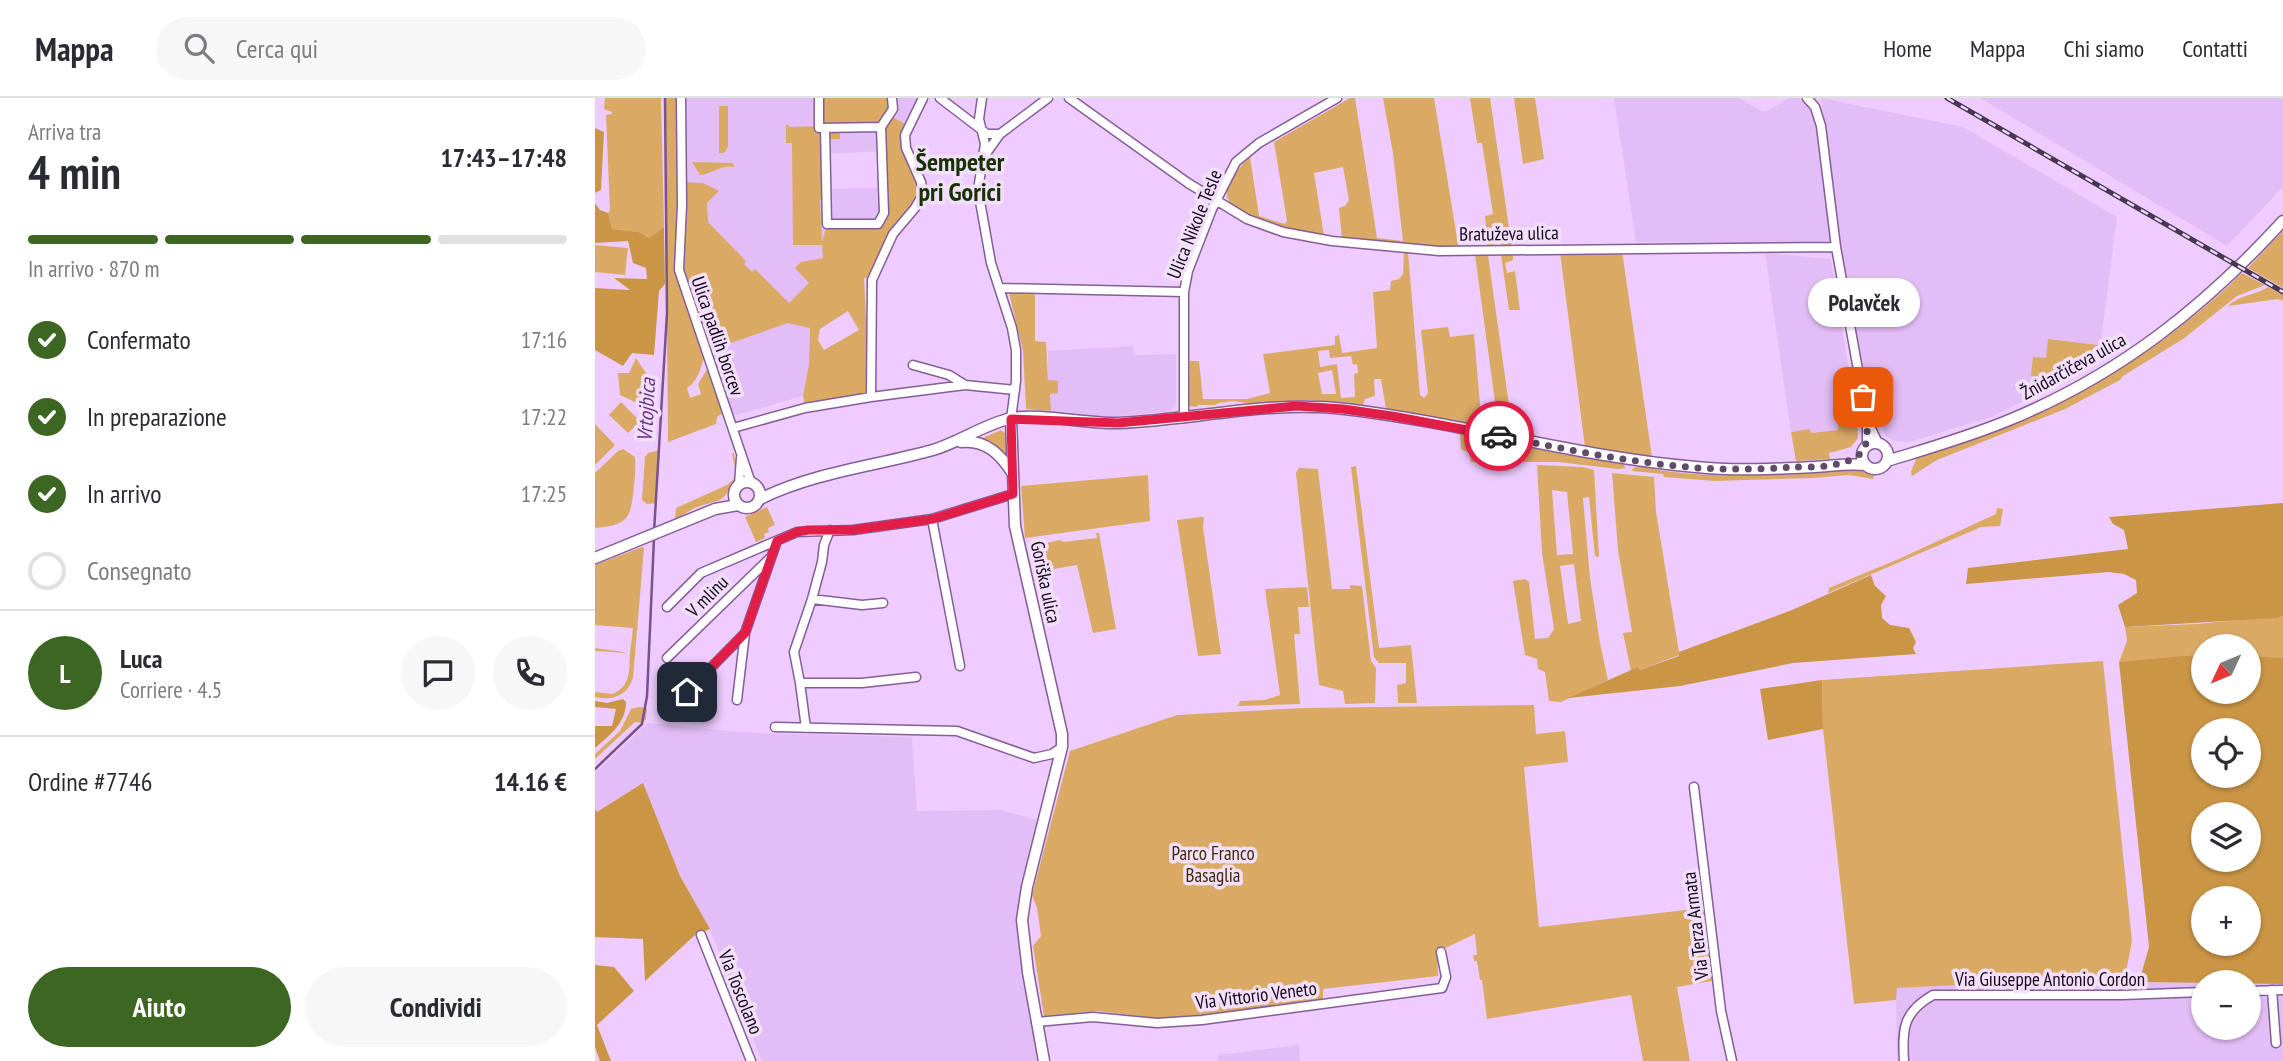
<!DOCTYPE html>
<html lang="it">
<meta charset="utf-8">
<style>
body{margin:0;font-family:"PT Sans Narrow",sans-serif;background:#f7f7f7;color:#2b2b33;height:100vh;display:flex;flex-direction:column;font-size:26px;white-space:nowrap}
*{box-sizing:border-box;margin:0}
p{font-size:23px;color:#7c7c81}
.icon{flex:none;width:38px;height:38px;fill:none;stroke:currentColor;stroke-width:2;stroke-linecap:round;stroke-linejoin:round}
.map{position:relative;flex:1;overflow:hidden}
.panel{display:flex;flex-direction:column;background:#fff;width:595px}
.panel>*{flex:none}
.needle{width:46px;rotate:226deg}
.controls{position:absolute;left:1596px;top:536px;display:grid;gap:14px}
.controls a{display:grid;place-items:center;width:70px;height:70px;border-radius:50%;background:#fff;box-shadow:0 2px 5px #0004;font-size:35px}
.pin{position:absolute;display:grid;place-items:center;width:60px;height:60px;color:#fff;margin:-30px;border-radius:14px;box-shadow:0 4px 10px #0006}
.courier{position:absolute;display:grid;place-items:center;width:70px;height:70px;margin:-35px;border:5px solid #e11d48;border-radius:50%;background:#fff;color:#222;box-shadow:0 2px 9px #0007}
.bubble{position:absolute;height:49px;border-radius:24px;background:#fff;box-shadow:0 2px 5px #0004;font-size:23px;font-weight:800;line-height:49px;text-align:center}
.headline em{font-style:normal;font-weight:800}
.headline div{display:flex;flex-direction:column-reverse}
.headline{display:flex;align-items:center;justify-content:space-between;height:119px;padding:0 28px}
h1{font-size:46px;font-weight:800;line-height:52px}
.bar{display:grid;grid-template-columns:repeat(4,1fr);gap:10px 7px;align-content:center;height:84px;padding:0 28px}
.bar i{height:9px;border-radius:5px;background:#e1e1e2}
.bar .on{background:#3d6622}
.bar p{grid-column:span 4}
.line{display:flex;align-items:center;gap:18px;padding:0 28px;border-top:2px solid #e1e1e2}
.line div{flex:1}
.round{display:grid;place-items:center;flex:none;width:74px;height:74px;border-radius:37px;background:#f7f7f7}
ol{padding:0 28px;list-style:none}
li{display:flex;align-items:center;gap:21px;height:77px}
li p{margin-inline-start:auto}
li .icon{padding:7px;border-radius:50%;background:#3d6622;color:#fff;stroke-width:4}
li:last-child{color:#7c7c81}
li i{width:38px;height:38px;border:4px solid #e1e1e2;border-radius:50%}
.action{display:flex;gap:14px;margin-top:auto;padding:14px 28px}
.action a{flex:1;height:80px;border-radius:42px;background:#3d6622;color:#fff;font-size:28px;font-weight:800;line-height:80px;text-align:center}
.action a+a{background:#f7f7f7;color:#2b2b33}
header{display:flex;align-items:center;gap:42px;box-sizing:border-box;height:98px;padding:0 35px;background:#fff;border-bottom:2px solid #e1e1e2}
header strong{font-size:33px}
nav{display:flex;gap:38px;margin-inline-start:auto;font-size:24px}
.search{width:490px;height:63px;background:#f7f7f7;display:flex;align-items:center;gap:18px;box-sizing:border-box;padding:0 24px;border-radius:38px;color:#7c7c81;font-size:26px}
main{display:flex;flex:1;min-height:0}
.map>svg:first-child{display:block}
.built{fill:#e3bdf5}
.green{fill:#daaa65;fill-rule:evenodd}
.forest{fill:#ca9545;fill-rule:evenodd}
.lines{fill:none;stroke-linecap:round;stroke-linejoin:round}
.stream{stroke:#79528a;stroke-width:2.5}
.minor-casing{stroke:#855d97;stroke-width:11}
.tertiary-casing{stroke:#855d97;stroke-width:13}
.minor{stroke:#fff;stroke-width:8}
.tertiary{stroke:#fff;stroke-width:10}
.rail-casing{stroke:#483652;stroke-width:5}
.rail{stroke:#f2e0fa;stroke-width:2.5;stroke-dasharray:8;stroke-linecap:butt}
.done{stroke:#604b6b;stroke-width:7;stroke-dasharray:0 12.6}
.route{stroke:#e11d48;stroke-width:9}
.labels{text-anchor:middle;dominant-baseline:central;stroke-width:7;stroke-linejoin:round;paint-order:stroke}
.street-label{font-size:19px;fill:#14061b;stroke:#f2e0fa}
.park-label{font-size:19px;fill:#3f2905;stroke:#f2e0fa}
.water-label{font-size:21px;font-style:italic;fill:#6c2f85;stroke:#f2e0fa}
.district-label{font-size:26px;font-weight:bold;fill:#173202;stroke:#f2e0fa}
</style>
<header>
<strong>Mappa</strong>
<div class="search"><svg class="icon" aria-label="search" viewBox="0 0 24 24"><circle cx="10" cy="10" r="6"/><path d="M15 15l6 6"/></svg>Cerca qui</div>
<nav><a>Home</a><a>Mappa</a><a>Chi siamo</a><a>Contatti</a></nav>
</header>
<main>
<section class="panel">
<div class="headline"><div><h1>4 min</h1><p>Arriva tra</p></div><em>17:43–17:48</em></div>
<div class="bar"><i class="on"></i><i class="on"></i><i class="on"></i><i></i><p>In arrivo · 870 m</p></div>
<ol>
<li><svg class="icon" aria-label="check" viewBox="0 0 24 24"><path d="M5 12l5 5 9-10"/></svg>Confermato<p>17:16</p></li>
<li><svg class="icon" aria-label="check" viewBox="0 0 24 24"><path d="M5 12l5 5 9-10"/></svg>In preparazione<p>17:22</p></li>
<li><svg class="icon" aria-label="check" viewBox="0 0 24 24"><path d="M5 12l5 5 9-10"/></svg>In arrivo<p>17:25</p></li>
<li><i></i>Consegnato</li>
</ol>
<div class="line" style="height:126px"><b class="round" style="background:#3d6622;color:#fff">L</b><div><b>Luca</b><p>Corriere · 4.5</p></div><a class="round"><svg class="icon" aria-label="chat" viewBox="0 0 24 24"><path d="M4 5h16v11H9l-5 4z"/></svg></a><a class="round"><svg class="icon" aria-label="phone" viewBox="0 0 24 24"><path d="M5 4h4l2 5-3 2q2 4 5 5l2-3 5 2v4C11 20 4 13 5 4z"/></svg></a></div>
<div class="line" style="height:91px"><div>Ordine #7746</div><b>14.16 €</b></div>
<div class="action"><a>Aiuto</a><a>Condividi</a></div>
</section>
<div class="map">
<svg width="1688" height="963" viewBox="0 0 1688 963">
<rect width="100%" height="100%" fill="#ecf"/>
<path class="built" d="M 78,0 L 325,0 L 311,27 L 287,53 L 231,56 L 232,91 L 288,90 L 289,115 L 228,181 L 204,218 L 215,230 L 214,266 L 208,298 L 142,317 L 133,316 L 111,254 Z
M 1019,0 L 1143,0 L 1169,14 L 1195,0 L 1205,0 L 1219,14 L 1237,143 L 1159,146 L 1041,144 Z
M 1226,0 L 1368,29 L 1522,119 L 1505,250 L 1465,284 L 1397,319 L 1314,344 L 1300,343 L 1290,338 L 1286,321 L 1272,301 L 1245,160 Z
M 1385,0 L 1688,0 L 1688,89 L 1632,148 Z
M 1170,155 L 1236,161 L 1262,322 L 1243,324 L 1244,332 L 1216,335 L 1215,331 L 1196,334 Z
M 538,248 L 539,257 L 581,256 L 581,307 L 574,314 L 512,319 L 456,313 L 455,296 L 462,283 L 453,283 L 453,253 Z
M 53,625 L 157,635 L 317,639 L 322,713 L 406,712 L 445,723 L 424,819 L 430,883 L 446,963 L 167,963 L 115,831 L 85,778 L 47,686 L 2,714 L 0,711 L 0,675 Z
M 1451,883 L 1608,885 L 1608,929 L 1654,929 L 1654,885 L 1688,886 L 1688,963 L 1302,963 L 1301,890 Z
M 704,947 L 705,963 L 623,963 L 623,957 Z"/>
<path class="green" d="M 10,0 L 66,0 L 69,129 L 54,140 L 44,134 L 17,131 L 13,115 L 15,113 L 11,17 L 17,16 L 17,14 L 9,11 Z
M 70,0 L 86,0 L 88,84 L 108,85 L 124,93 L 112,105 L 113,124 L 151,163 L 149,166 L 157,174 L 160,171 L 194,205 L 214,185 L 200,170 L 206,164 L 228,160 L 227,147 L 198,147 L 197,45 L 191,45 L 191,26 L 195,29 L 224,28 L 224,0 L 297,0 L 294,17 L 310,26 L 310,43 L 328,96 L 301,132 L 278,179 L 269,180 L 275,298 L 210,309 L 208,298 L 214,266 L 215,230 L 193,225 L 110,254 C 107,266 104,283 92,290 L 95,300 L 106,296 L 103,286 L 114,268 L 128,315 L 122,319 L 121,326 L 73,344 ZM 285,29 L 289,115 L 283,126 L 232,126 L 227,144 L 225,102 L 231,93 L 231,41 L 245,41 L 245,33 ZM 253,213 L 264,232 L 229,252 L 223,242 L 225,231 Z
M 755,0 L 760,0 L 782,140 L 808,143 L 798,55 L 788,0 L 839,0 L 864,152 L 747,142 L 744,110 L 750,108 L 754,102 L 748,69 L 719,75 L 729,138 C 711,136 640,118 633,101 C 627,87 646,68 655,59 L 664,118 L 690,126 L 692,123 L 679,44 Z
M 875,0 L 895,0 L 917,150 L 907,151 L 904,129 L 896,130 L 899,150 L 893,151 L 890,118 L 898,116 L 887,45 L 882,45 Z
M 919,0 L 940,0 L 949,61 L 928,66 Z
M 124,8 L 133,8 L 133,49 L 129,55 L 124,55 Z
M 97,64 L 138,65 L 139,69 C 127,66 117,76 105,77 Z
M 1688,133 L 1688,190 L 1653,170 Z
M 0,147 L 33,150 L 30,177 L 0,174 Z
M 1027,153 L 1057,359 L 990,349 L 965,154 Z
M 809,154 L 813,154 L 825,297 L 829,300 L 833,295 L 826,232 L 853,229 L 855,239 L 879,236 L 887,330 L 791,311 L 786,281 L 779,281 L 780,298 L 770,301 L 768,307 L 713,302 L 658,306 L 638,303 L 624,305 L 620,307 L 603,307 L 602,309 L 594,308 L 595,263 L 604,263 L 608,301 L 652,301 L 675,295 L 668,256 L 740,247 L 740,238 L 744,237 L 747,255 L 782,250 L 778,194 L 795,192 L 796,183 L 804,181 L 808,176 ZM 734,252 L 735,260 L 756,258 L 758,267 L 762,266 L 763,275 L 759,276 L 760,299 L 746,300 L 742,266 L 725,269 L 723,253 ZM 737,272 L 741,296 L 727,296 L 723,275 Z
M 918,156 L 918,162 L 910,165 L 912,175 L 920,173 L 925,212 L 914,212 L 906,157 Z
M 880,157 L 893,157 L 918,336 L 904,333 Z
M 1647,175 L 1670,187 L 1642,198 L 1588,241 L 1528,278 L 1525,282 L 1470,311 L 1342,362 L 1317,378 L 1316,374 L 1322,359 C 1444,325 1556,264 1647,175 Z
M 1673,189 L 1688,197 L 1688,203 L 1683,201 L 1633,208 C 1648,195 1660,198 1673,189 Z
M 414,195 L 438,195 L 440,198 L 440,243 L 451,244 L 453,282 L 463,283 L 463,295 L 455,296 L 456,313 L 431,311 L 428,253 Z
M 1453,241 L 1503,247 C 1493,267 1461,272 1441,279 L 1436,277 L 1438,259 L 1451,260 Z
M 41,260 L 53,278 L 50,295 L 42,305 L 25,297 L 23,275 L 34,275 Z
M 26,304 L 45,323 L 33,335 L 14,317 Z
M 1262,322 L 1263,340 L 1256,349 L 1234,355 L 1235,361 L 1201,363 L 1196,334 L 1215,331 L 1216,335 L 1243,332 L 1243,324 Z
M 0,326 L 20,347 L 0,367 Z
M 406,332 L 411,336 L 411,359 L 383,342 Z
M 865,335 L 1028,366 L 1031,370 L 1023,371 L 963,364 L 876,364 L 874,355 L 866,351 Z
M 28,351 L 40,359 C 41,369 40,378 39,387 C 36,419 35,427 0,430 L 0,375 L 23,353 Z
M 65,352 L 61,405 L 52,406 L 47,402 L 50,359 L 53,355 Z
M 139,355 L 142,377 L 131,397 L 125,402 L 99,410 L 80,422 L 81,410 L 132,387 L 139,381 L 141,374 L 137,356 Z
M 942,367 L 987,369 L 999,372 L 1004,459 L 1000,458 L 994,399 L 988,400 L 995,480 L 1005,545 L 1013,582 L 966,604 L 954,603 L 950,574 L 943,571 L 942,561 L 930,557 L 918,483 L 930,481 L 934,484 L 940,541 L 953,540 L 959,531 L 947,455 ZM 957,392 L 972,394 L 978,456 L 962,457 ZM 979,466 L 986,523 L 973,526 L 965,468 Z
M 761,368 L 784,550 L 816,547 L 822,605 L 803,605 L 802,587 L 811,585 L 811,565 L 784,565 L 779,559 L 756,369 Z
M 1045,368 C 1092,380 1157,378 1206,376 C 1231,375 1256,367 1280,376 L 1278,381 L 1254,377 L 1218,380 L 1120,383 L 1069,379 L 1068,376 L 1037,373 L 1038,370 Z
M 704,370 L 723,371 L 737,491 L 755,491 L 755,487 L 767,488 L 776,563 L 781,570 L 780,605 L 750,606 L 748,593 L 724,587 L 701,375 Z
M 1017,375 L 1059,379 L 1061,414 L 1084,554 L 1084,557 L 1045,572 L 1043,569 L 1036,573 L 1028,535 L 1037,534 L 1023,452 Z
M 553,377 L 555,423 L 430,440 L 426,388 Z
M 172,409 L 180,427 L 173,430 L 174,434 L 169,436 L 170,440 L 161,444 L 150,419 Z
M 1402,410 L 1408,411 L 1405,428 L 1386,429 L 1233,495 L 1234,490 L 1306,460 L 1401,416 Z
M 606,419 L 609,419 L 608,429 L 626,556 L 603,558 L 582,422 Z
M 501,435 L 504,435 L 521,531 L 498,535 L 482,467 L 453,472 L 447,446 L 465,442 L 468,444 L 502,440 Z
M 47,449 L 49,450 L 38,580 C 32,598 18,603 0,599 L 0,594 L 18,596 C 36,587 34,573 35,555 L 0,553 L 0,550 L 35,555 L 38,530 L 0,527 L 0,467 Z
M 712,489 L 714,509 L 703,509 L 705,536 L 699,536 L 705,606 L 643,608 L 645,603 L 669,602 L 685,597 L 670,491 Z
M 1688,518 L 1688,560 L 1654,559 L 1654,548 L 1608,548 L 1608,561 L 1524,564 L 1532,543 L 1530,529 L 1601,526 Z
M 1508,563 L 1537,843 L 1529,884 L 1451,883 L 1302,890 L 1301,902 L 1259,906 L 1228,631 L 1227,582 Z
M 939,607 L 941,636 L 970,633 L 973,664 L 929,669 L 944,829 L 1108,810 L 1117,883 L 1082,889 L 1095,963 L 1048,963 L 1036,897 L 892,921 L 887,882 L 885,882 L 882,863 L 879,863 L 878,857 L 882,857 L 880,836 L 842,854 L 843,878 L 728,891 L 728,904 L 577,922 L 503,913 L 449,918 L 438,848 L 446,838 L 442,810 L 437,797 L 475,653 L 582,617 L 708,610 Z
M 44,609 L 52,610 L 51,621 L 47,625 L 40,624 L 0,661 L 0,656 L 25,633 L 36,611 Z"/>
<path class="forest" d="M 0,30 L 9,34 L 6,92 L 0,95 Z
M 0,105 L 5,112 L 13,115 L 17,131 L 44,134 L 54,140 L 69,129 L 70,186 L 64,193 L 59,257 L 37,255 L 28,268 L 0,252 L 0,190 L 35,192 L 19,180 L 52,181 L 51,170 L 38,165 L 33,143 L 0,145 Z
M 1688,405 L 1688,518 L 1681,520 L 1530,529 L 1523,507 L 1542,495 L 1541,482 L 1529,476 L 1514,474 L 1371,486 L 1373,470 L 1533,451 L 1529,432 L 1518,426 L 1514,419 Z
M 1276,477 L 1280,488 L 1291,498 L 1286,507 L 1287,520 L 1295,527 L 1314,530 L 1321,544 L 1318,550 L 1321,556 L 1198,565 L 1085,588 L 973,600 L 1043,569 L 1045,572 L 1084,558 L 1084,554 L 1197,512 Z
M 1589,558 L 1608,558 L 1608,593 L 1654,593 L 1654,558 L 1688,560 L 1688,886 L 1544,884 L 1554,849 L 1524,564 ZM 1608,632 L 1654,632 L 1654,677 L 1608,677 ZM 1608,716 L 1654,716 L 1654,761 L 1608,761 ZM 1608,800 L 1654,800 L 1654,845 L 1608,845 Z
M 1227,582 L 1228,631 L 1173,642 L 1165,591 Z
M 28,601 L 31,604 C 31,625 15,637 0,650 L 0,628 L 17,628 L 21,611 L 0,609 L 0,603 L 12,605 Z
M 48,685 L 85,778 L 115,831 L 100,837 L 50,883 L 48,841 L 0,839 L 0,711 L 2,714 Z
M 0,867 L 19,869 L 39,893 L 2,927 L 16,963 L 5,963 L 0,949 Z"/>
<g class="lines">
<path class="stream" d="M 59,434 L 72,215 L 70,0
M 0,671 L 47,626 L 52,598 L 59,440"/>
<g class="minor-casing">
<path id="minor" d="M 86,0 L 87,107 L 84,172 L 156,385
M 224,0 L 224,30 L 286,29
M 345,0 L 392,36 L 405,36
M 387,0 L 384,21 L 390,46 L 383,92 L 396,165 L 417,230 L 421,252 L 421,283 L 416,321
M 474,0 L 593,85 L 652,121 L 688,134 L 737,143 L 844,153 L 1241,149
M 1212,0 L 1220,9 L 1226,28 L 1241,149 L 1272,322 L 1272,347
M 230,30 L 232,126 L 283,126 L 289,115 L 286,29 L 298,11 L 297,0
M 390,57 L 405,36 L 453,0
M 405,190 L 589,194
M 318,267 L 354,277 L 370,287
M 276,299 L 277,182 L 298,136 L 320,110 L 328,96 L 326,84 L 311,50 L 310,37 L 328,0
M 589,320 L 589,194 L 593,173 L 617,111 L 641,64 L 664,45 L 742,0
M 1273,324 L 1283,345
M 138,330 L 210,310 L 276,299 L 370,287 L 420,292
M 144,386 L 146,360
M 337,421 L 365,568
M 235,432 L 229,447 L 227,464 L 217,501 L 199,554 L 205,585 L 267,585 L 321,579
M 217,501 L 267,507 L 288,505
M 72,509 L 106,475 L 202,434 L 258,432 L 337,421 L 418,396
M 72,560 L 175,460
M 205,585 L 211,630
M 92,594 L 150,535
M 142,602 L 150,535 L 182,443
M 180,629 L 362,633 L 439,660 L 457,656 L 467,649
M 1099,689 L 1126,913 L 1137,963
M 106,837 L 156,963
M 1677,892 L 1681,945
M 1654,893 L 1688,892
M 441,924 L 498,919 L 562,925 L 607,922 L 847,890 L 851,879 L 846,854
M 1309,963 C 1307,931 1308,914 1338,897 L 1527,897 L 1608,894"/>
</g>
<g class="tertiary-casing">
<path id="tertiary" d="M 416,321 L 420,428 L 467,636 L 467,649 L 432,789 L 427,822 L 433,874 L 449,963
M 366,344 C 391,341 406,357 418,376
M1267 358a13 13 0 1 1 26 0a13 13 0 1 1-26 0Z
M 1292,363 C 1334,350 1377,338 1419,320 C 1526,275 1609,209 1688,123
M139 397a13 13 0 1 1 26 0a13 13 0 1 1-26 0Z
M 165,401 C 220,374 280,368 338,352 C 365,344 389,326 417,320 C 445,315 493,326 524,325 C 599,322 675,302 750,311 C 868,325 983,359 1101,369 C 1140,373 1181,371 1220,369 C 1237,368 1253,365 1271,367
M 0,460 L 120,411 L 143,407"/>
</g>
<use href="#minor" class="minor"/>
<use href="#tertiary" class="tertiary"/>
<g class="rail-casing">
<path id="rail" d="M 1352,0 L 1688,194"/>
</g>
<use href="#rail" class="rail"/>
</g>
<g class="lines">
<path class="done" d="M 904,338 C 970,351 1037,365 1104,370 C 1135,372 1168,371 1199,369 C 1220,369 1249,370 1266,355 C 1277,345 1270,313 1268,299"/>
<path class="route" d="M 92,594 L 150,535 L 182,443 L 202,434 L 213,432 L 258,432 L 338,421 L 418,396 L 416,321 L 523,325 L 702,308 L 748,311 L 797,318 L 904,338"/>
</g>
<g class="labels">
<g class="street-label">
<text transform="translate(599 126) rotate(-68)">Ulica Nikole Tesle</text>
<text transform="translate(914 135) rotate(-1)">Bratuževa ulica</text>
<text transform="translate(123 238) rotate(71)">Ulica padlih borcev</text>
<text transform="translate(1478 268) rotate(-29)">Žnidarčičeva ulica</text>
<text transform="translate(451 484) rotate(78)">Goriška ulica</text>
<text transform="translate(112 498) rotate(-45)">V mlinu</text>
<text transform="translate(1100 828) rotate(-97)">Via Terza Armata</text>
<text x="1455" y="881">Via Giuseppe Antonio Cordon</text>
<text transform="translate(146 894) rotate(68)">Via Toscolano</text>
<text transform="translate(661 897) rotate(-7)">Via Vittorio Veneto</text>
</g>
<g class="park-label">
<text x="618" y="755">Parco Franco<tspan x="618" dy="22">Basaglia</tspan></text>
</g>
<g class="water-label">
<text transform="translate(51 312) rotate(-87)">Vrtojbica</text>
</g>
<g class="district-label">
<text x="365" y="63">Šempeter<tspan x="365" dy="30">pri Gorici</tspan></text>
</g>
</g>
</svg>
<div class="controls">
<a><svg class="needle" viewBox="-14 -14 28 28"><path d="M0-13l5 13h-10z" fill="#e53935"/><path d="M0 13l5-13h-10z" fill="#7c7c81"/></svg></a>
<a><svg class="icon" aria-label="locate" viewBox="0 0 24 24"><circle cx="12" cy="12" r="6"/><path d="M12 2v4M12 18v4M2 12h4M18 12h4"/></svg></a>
<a><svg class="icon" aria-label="layers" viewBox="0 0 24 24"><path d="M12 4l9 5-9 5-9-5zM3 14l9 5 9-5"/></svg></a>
<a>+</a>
<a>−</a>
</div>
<div class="pin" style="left:1268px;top:299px;background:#ea580c"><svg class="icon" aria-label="bag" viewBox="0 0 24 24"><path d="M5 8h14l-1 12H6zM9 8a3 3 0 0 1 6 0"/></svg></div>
<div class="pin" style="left:92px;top:594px;background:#1f2937"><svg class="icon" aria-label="home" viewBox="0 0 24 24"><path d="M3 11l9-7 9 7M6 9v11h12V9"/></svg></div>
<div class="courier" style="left:904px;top:338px"><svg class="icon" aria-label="car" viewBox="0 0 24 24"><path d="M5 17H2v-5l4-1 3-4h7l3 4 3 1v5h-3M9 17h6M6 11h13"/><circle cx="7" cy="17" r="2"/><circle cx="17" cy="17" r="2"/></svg></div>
<div class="bubble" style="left:1213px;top:180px;width:112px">Polavček</div>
</div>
</main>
